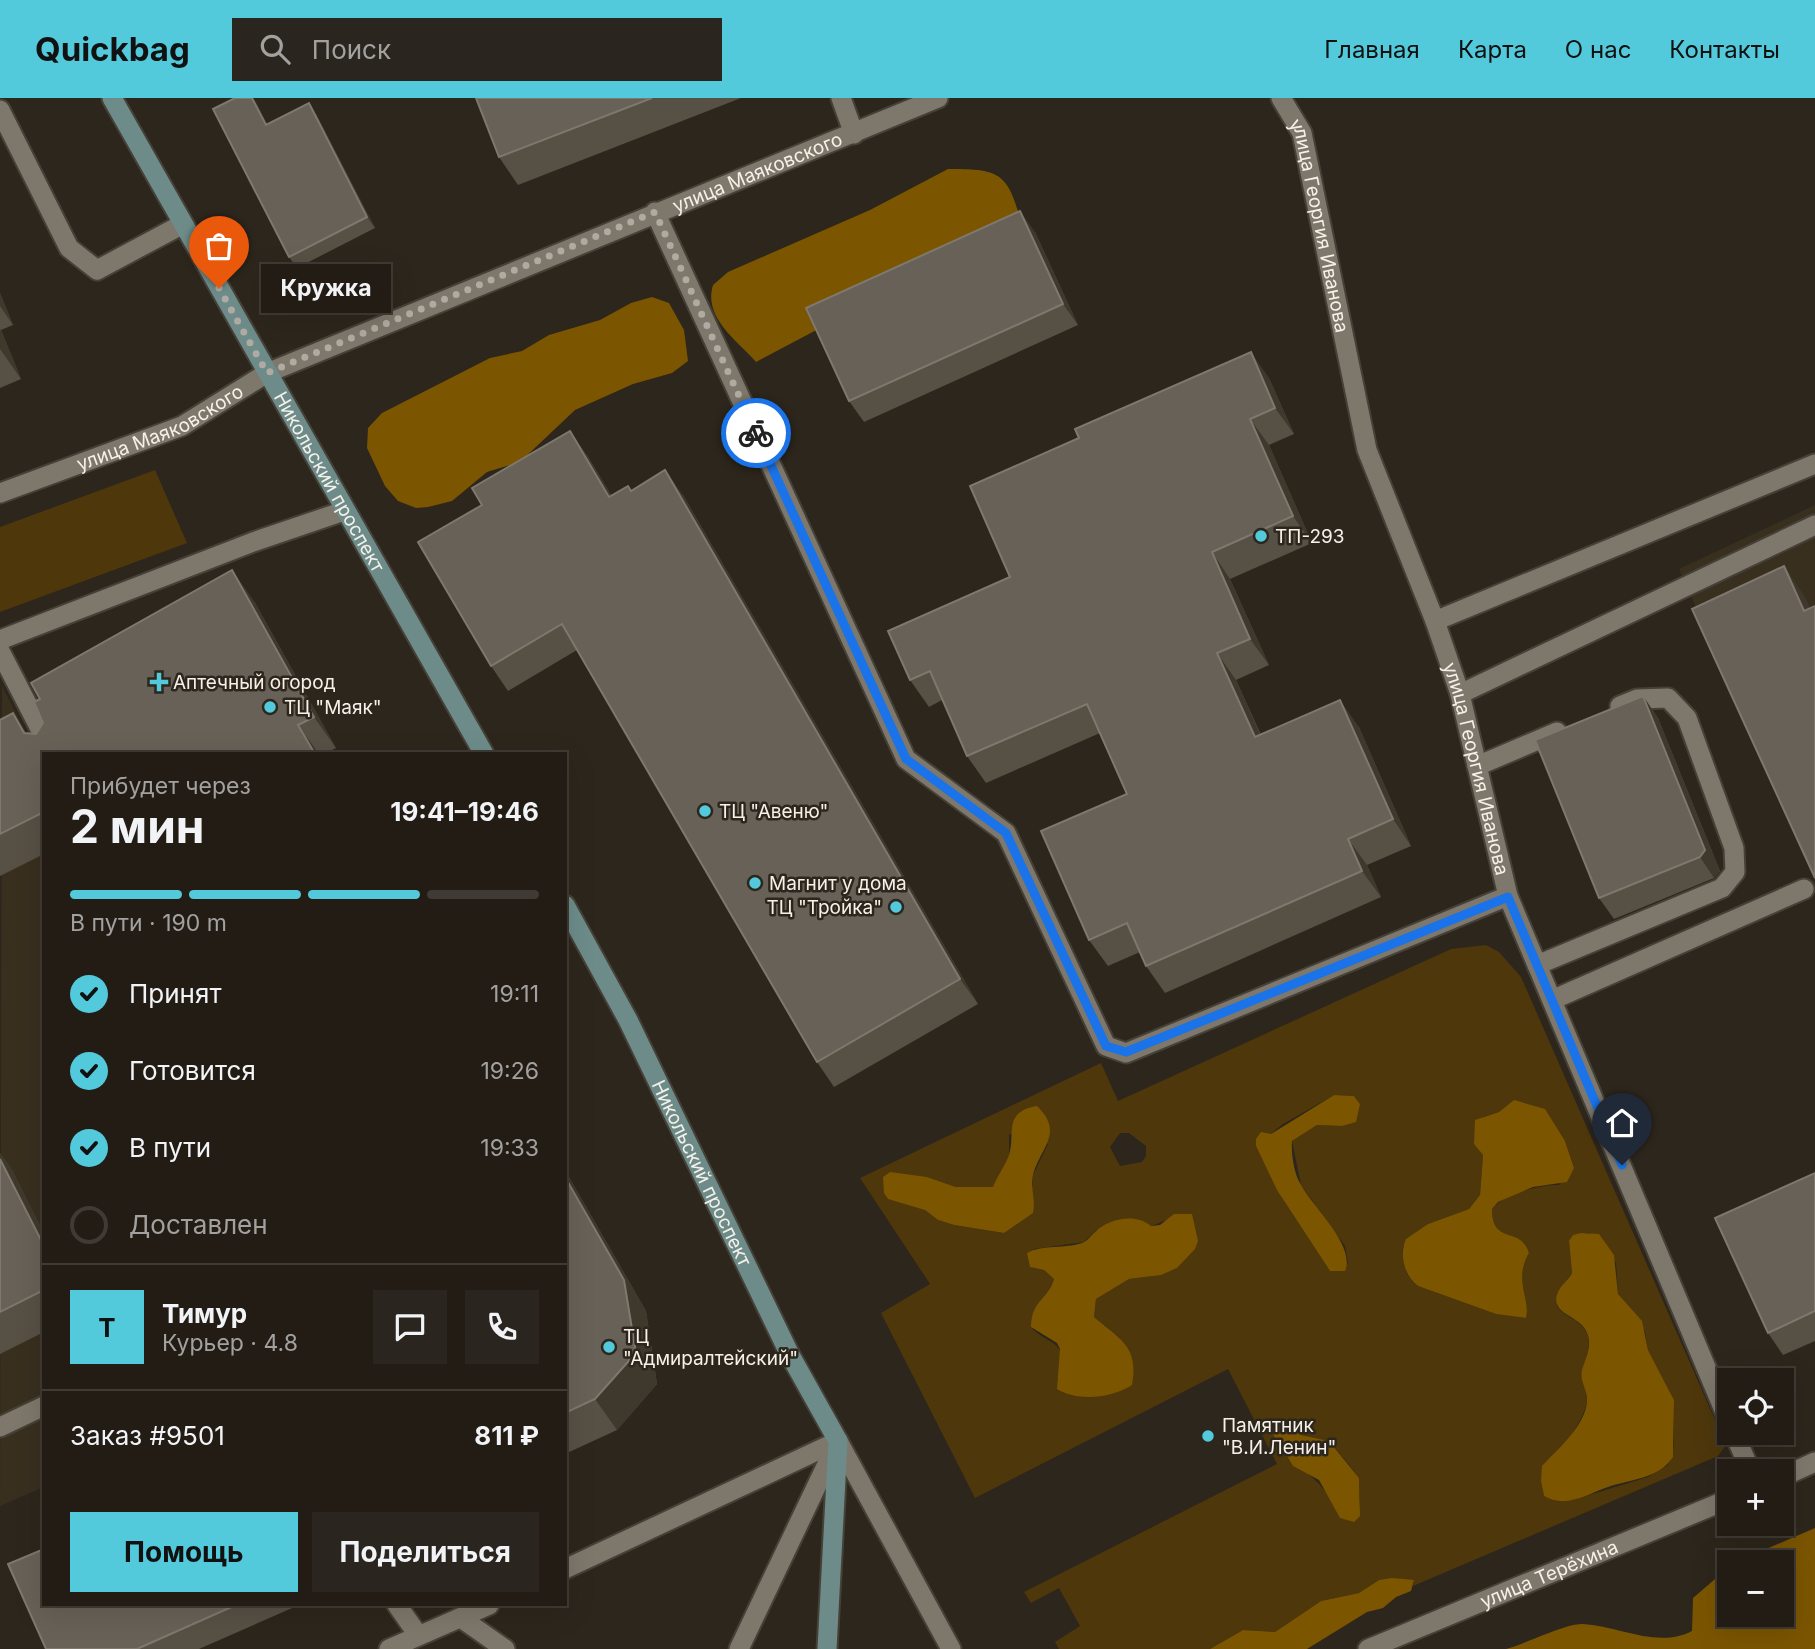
<!DOCTYPE html>
<html lang="ru">
<meta charset="utf-8">
<style>
body{margin:0;font-family:Inter,sans-serif;background:#2a251e;color:#f1f3f6;height:100vh;display:flex;flex-direction:column;font-size:26px;white-space:nowrap}
*{box-sizing:border-box;margin:0}
p{font-size:23px;color:#a2a1a0}
.icon{flex:none;width:38px;height:38px;fill:none;stroke:currentColor;stroke-width:2;stroke-linecap:round;stroke-linejoin:round}
.map{position:relative;flex:1;overflow:hidden}
.details{position:absolute;left:42px;top:654px;width:525px;height:854px;display:flex;flex-direction:column;background:#221c15;border-radius:0px;box-shadow:0 7px 28px #0002,0 0 0 2px #3f3a34}
.details>*{flex:none}
.buttons{position:absolute;left:1717px;top:1270px;display:grid;gap:14px}
.buttons a{display:grid;place-items:center;width:77px;height:77px;border-radius:0px;background:#221c15;box-shadow:0 7px 28px #0002,0 0 0 2px #3f3a34;font-size:35px}
.pin{position:absolute;display:grid;place-items:center;width:60px;height:60px;color:#fff;margin:-72px -30px;border-radius:50% 50% 50% 0;rotate:-45deg;box-shadow:0 0 7px #0007}
.pin .icon{rotate:45deg}
.courier{position:absolute;display:grid;place-items:center;width:70px;height:70px;margin:-35px;border:5px solid #1a73e8;border-radius:50%;background:#fff;color:#222;box-shadow:0 2px 9px #0007}
.bubble{position:absolute;height:49px;border-radius:0px;background:#221c15;box-shadow:0 7px 28px #0002,0 0 0 2px #3f3a34;font-size:23px;font-weight:700;line-height:49px;text-align:center}
.head em{font-style:normal;font-weight:700}
.head div{display:flex;flex-direction:column-reverse}
.head{display:flex;align-items:center;justify-content:space-between;height:119px;padding:0 28px}
h1{font-size:46px;font-weight:700;line-height:52px}
.bar{display:grid;grid-template-columns:repeat(4,1fr);gap:10px 7px;align-content:center;height:84px;padding:0 28px}
.bar i{height:9px;border-radius:5px;background:#3f3a34}
.bar .on{background:#53cadc}
.bar p{grid-column:span 4}
.line{display:flex;align-items:center;gap:18px;padding:0 28px;border-top:2px solid #3f3a34}
.line div{flex:1}
.round{display:grid;place-items:center;flex:none;width:74px;height:74px;border-radius:0px;background:#2a251e}
ol{padding:0 28px;list-style:none}
li{display:flex;align-items:center;gap:21px;height:77px}
li p{margin-inline-start:auto}
li .icon{padding:7px;border-radius:50%;background:#53cadc;color:#111;stroke-width:4}
li:last-child{color:#a2a1a0}
li i{width:38px;height:38px;border:4px solid #3f3a34;border-radius:50%}
.cta{display:flex;gap:14px;margin-top:auto;padding:14px 28px}
.cta a{flex:1;height:80px;border-radius:0px;background:#53cadc;color:#111;font-size:28px;font-weight:700;line-height:80px;text-align:center}
.cta a+a{background:#2a251e;color:#f1f3f6}
header{display:flex;align-items:center;gap:42px;box-sizing:border-box;height:98px;padding:0 35px;background:#53cadc;color:#111}
header strong{font-size:33px}
nav{display:flex;gap:38px;margin-inline-start:auto;font-size:24px}
.search{width:490px;height:63px;background:#2a251e;display:flex;align-items:center;gap:18px;box-sizing:border-box;padding:0 24px;border-radius:0px;color:#a2a1a0;font-size:26px}
.map>svg:first-child{display:block}
.built{fill:#382f1f}
.green{fill:#4e370b;fill-rule:evenodd}
.forest{fill:#7b5500}
.lines{fill:none;stroke-linecap:round;stroke-linejoin:round}
.service-casing{stroke:#464138;stroke-width:23}
.minor-casing{stroke:#464138;stroke-width:23}
.tertiary-casing{stroke:#464138;stroke-width:23}
.secondary-casing{stroke:#464138;stroke-width:23}
.service{stroke:#7e776b;stroke-width:19}
.minor{stroke:#7e776b;stroke-width:19}
.tertiary{stroke:#7e776b;stroke-width:19}
.secondary{stroke:#6d8c89;stroke-width:19}
.wall{fill:#575045}
.shaded-wall{fill:#3f382d}
.building{fill:#686157;stroke:#7e786e;stroke-width:2}
.done{stroke:#afaaa2;stroke-width:7;stroke-dasharray:0 12.6}
.route{stroke:#1a73e8;stroke-width:9}
.poi-dot{fill:#53cadc;stroke:#2d261c;stroke-width:2.5}
.labels{text-anchor:middle;dominant-baseline:central;stroke-width:5;stroke-linejoin:round;paint-order:stroke}
.street-label{font-size:19px;fill:#f5f1ea;stroke:#2d261c}
.poi-label{font-size:19px;fill:#f5f1ea;stroke:#2d261c;text-anchor:start}
</style>
<header>
<strong>Quickbag</strong>
<div class="search"><svg class="icon" aria-label="search" viewBox="0 0 24 24"><circle cx="10" cy="10" r="6"/><path d="M15 15l6 6"/></svg>Поиск</div>
<nav><a>Главная</a><a>Карта</a><a>О нас</a><a>Контакты</a></nav>
</header>
<div class="map">
<svg width="1815" height="1551" viewBox="0 0 1815 1551">
<rect width="100%" height="100%" fill="#2d261c"/>
<path class="built" d="M 1815,407 L 1815,778 L 1679,471 Z
M 2,588 L 44,670 L 44,1389 L 0,1408 Z"/>
<path class="green" d="M 155,372 L 187,445 L 0,514 L 0,429 Z
M 1486,847 L 1499,854 L 1521,879 L 1726,1347 L 1718,1358 L 1413,1488 L 1414,1482 L 1379,1482 L 1359,1495 L 1321,1503 L 1275,1534 L 1243,1532 L 1210,1551 L 1059,1551 L 1055,1544 L 1080,1528 L 1059,1490 L 1031,1505 L 1024,1494 L 1277,1366 L 1228,1271 L 975,1400 L 881,1215 L 930,1186 L 860,1080 L 1101,965 L 1118,1003 L 1451,851 ZM 1334,997 L 1354,998 L 1360,1006 L 1342,1028 L 1317,1027 L 1292,1043 L 1301,1087 L 1345,1148 L 1348,1165 L 1330,1173 L 1285,1104 L 1256,1048 L 1283,1026 ZM 1514,1002 L 1565,1043 L 1574,1070 L 1559,1087 C 1539,1087 1505,1095 1492,1111 C 1492,1148 1521,1127 1529,1155 C 1513,1183 1531,1201 1526,1220 L 1496,1216 L 1418,1188 C 1405,1180 1402,1162 1403,1148 L 1428,1126 L 1469,1111 L 1480,1097 L 1483,1057 L 1474,1045 L 1483,1019 L 1499,1014 ZM 1120,1035 L 1129,1035 L 1146,1048 L 1146,1058 L 1142,1064 L 1120,1068 L 1110,1049 ZM 1009,1036 L 1048,1046 L 1032,1079 L 1033,1087 L 1004,1135 L 954,1127 L 938,1122 L 925,1112 L 927,1079 L 956,1089 L 994,1089 L 1009,1058 ZM 1183,1116 L 1182,1162 L 1177,1170 L 1153,1178 L 1129,1181 L 1096,1201 L 1094,1219 C 1123,1242 1135,1246 1132,1287 L 1110,1296 L 1057,1283 C 1074,1242 1047,1248 1031,1229 C 1031,1202 1048,1202 1054,1181 L 1044,1172 L 1030,1169 L 1034,1151 L 1084,1144 L 1095,1133 L 1117,1122 L 1135,1122 L 1151,1128 ZM 1581,1135 L 1590,1135 L 1616,1165 L 1618,1196 L 1645,1234 L 1648,1252 L 1670,1294 L 1674,1311 L 1674,1349 L 1668,1367 L 1648,1379 L 1573,1402 L 1544,1398 L 1541,1383 L 1548,1362 C 1562,1353 1588,1317 1587,1300 C 1587,1290 1580,1283 1582,1274 C 1585,1259 1594,1247 1585,1232 C 1579,1221 1564,1219 1557,1208 L 1563,1187 L 1572,1175 L 1569,1144 ZM 1301,1337 L 1329,1343 L 1346,1363 L 1359,1380 L 1360,1408 L 1334,1407 C 1322,1382 1298,1371 1282,1348 Z"/>
<path class="forest" d="M 948,71 C 999,71 1008,74 1021,124 L 756,264 C 737,242 703,220 713,187 L 728,174 L 870,112 Z
M 652,199 L 669,205 L 684,232 L 688,263 L 672,275 L 633,286 L 575,312 L 520,364 L 487,374 L 452,403 L 428,409 L 416,410 L 398,403 L 385,388 L 367,350 L 368,330 L 382,315 L 490,260 L 522,253 L 549,237 L 600,222 L 631,205 Z
M 1334,997 L 1354,998 L 1360,1006 L 1356,1024 L 1342,1028 L 1317,1027 L 1292,1043 C 1291,1055 1294,1075 1300,1085 C 1313,1110 1356,1147 1345,1173 L 1330,1173 L 1277,1092 L 1256,1048 L 1256,1041 L 1261,1034 L 1271,1036 Z
M 1514,1002 L 1545,1011 L 1565,1043 L 1574,1070 L 1567,1084 L 1533,1089 L 1498,1104 L 1492,1111 C 1492,1148 1521,1127 1529,1155 C 1513,1183 1531,1201 1526,1220 L 1496,1216 L 1418,1188 C 1404,1178 1399,1156 1406,1141 L 1428,1126 L 1469,1111 L 1480,1097 L 1483,1057 L 1474,1046 L 1475,1022 L 1499,1014 Z
M 1037,1008 C 1065,1035 1040,1050 1033,1077 C 1030,1089 1036,1102 1033,1115 L 1004,1135 L 954,1127 L 938,1122 L 925,1112 L 888,1101 L 884,1095 L 883,1079 L 890,1074 L 927,1079 L 956,1089 L 993,1089 C 997,1078 1005,1068 1009,1057 C 1016,1036 1002,1014 1037,1008 Z
M 1174,1116 L 1192,1116 L 1198,1143 L 1195,1151 L 1177,1170 L 1161,1177 L 1129,1181 L 1096,1201 L 1094,1219 C 1120,1241 1139,1248 1132,1287 C 1112,1300 1078,1304 1057,1291 L 1060,1251 L 1057,1245 L 1031,1229 C 1031,1202 1048,1202 1054,1181 L 1044,1172 L 1030,1169 L 1027,1155 C 1044,1146 1064,1151 1082,1145 C 1088,1143 1090,1138 1095,1134 C 1109,1120 1136,1115 1151,1128 L 1160,1127 Z
M 1581,1135 L 1599,1136 L 1614,1157 L 1618,1196 L 1642,1223 L 1648,1252 L 1674,1302 L 1673,1359 C 1659,1381 1631,1381 1608,1389 C 1587,1396 1567,1411 1544,1398 L 1541,1383 L 1542,1368 C 1557,1352 1586,1327 1587,1303 C 1588,1292 1579,1283 1582,1272 C 1586,1258 1594,1246 1585,1231 C 1577,1217 1547,1215 1559,1192 C 1563,1185 1569,1181 1572,1175 L 1569,1143 L 1573,1137 Z
M 1279,1323 L 1288,1324 L 1301,1337 L 1329,1343 L 1359,1380 L 1360,1418 L 1354,1424 L 1340,1420 L 1319,1382 L 1293,1368 L 1282,1349 L 1275,1344 L 1273,1329 Z
M 1815,1430 L 1815,1551 L 1506,1551 C 1525,1546 1566,1525 1583,1526 C 1619,1528 1658,1551 1692,1533 L 1693,1500 L 1729,1469 L 1729,1517 L 1782,1517 L 1782,1465 L 1734,1465 Z
M 1392,1480 L 1414,1482 L 1411,1493 L 1396,1499 L 1383,1510 L 1367,1514 L 1307,1551 L 1210,1551 L 1243,1532 L 1275,1534 L 1321,1503 L 1359,1495 L 1379,1482 Z"/>
<g class="lines">
<g class="service-casing">
<path id="service" d="M 841,0 L 854,36
M 0,12 L 69,150 L 97,172 L 183,126
M 655,114 L 906,661 L 1006,735 L 1106,948 L 1126,955 L 1508,798
M 1435,523 L 1815,366
M 0,553 L 53,656
M 1460,596 L 1815,427
M 1477,668 L 1557,634
M 1537,867 L 1722,790 L 1735,774 L 1734,750 L 1687,620 L 1668,600 L 1637,601 L 1620,608
M 1552,902 L 1804,791
M 0,1329 L 44,1308
M 397,1507 L 418,1537
M 461,1520 L 505,1551"/>
</g>
<g class="minor-casing">
<g id="minor">
<path id="s1" d="M 1281,0 L 1302,35 L 1367,352 L 1435,523 L 1460,596 L 1508,798 L 1729,1324"/>
<path id="s2" d="M 0,395 L 182,328 L 267,275 L 938,0"/>
<path d="M 0,542 L 253,444 L 344,413"/>
<path d="M 1734,1335 L 1751,1374"/>
<path d="M 565,1471 L 838,1343"/>
<path d="M 389,1551 L 489,1507"/>
</g>
</g>
<g class="tertiary-casing">
<g id="tertiary">
<path d="M 838,1343 L 951,1551"/>
<path d="M 1782,1379 L 1815,1364"/>
<path d="M 739,1551 L 838,1343"/>
<path id="s3" d="M 1368,1551 L 1729,1401"/>
</g>
</g>
<g class="secondary-casing">
<g id="secondary">
<path id="s4" d="M 112,0 L 484,656"/>
<path id="s5" d="M 565,807 L 628,922 L 790,1257 L 838,1343 L 827,1551"/>
</g>
</g>
<use href="#service" class="service"/>
<use href="#minor" class="minor"/>
<use href="#tertiary" class="tertiary"/>
<use href="#secondary" class="secondary"/>
</g>
<path class="wall" d="M 235,0 L 253,0 L 267,26 L 316,16 L 375,130 L 297,170 L 289,159 Z
M 476,0 L 741,0 L 518,87 L 499,59 Z
M 1035,134 L 1078,227 L 864,324 L 849,303 Z
M 0,195 L 13,227 L 1,232 L 21,281 L 0,290 Z
M 1269,280 L 1294,336 L 1269,347 L 1312,445 L 1230,481 L 1269,567 L 1236,582 L 1261,637 L 1359,629 L 1411,748 L 1367,767 L 1381,799 L 1165,895 L 1146,868 L 1140,854 L 1108,868 L 1089,842 L 1127,696 L 1100,635 L 986,685 L 967,658 L 942,602 L 929,609 L 910,582 L 1010,479 L 1079,340 Z
M 587,357 L 611,397 L 631,392 L 683,397 L 978,906 L 834,989 L 817,964 L 577,552 L 508,593 L 491,568 Z
M 254,503 L 336,650 L 324,656 L 44,656 L 44,756 L 0,778 L 0,622 L 13,615 L 26,635 L 36,636 L 43,625 Z
M 1643,598 L 1658,620 L 1720,773 L 1714,780 L 1614,821 L 1599,800 Z
M 0,1055 L 12,1072 L 44,1136 L 44,1234 L 0,1256 Z
M 565,1072 L 646,1213 L 657,1286 L 617,1332 L 565,1356 Z
M 1815,1075 L 1815,1243 L 1783,1257 L 1768,1235 Z
M 44,1507 L 299,1507 L 199,1551 L 46,1551 Z"/>
<path class="shaded-wall" d="M 252,0 L 253,0 L 256,4 L 273,38 L 266,27 Z
M 309,5 L 316,16 L 375,130 L 367,119 Z
M 1020,113 L 1035,134 L 1078,227 L 1063,206 Z
M 0,195 L 13,227 L 0,208 Z
M 0,231 L 1,232 L 21,281 L 0,251 Z
M 1251,254 L 1269,280 L 1294,336 L 1275,310 Z
M 1250,321 L 1269,347 L 1312,445 L 1293,418 Z
M 570,333 L 587,357 L 626,423 L 609,399 Z
M 665,372 L 683,397 L 978,906 L 960,881 Z
M 1212,454 L 1230,481 L 1269,567 L 1250,541 Z
M 1784,468 L 1805,499 L 1815,520 L 1804,513 Z
M 232,472 L 254,503 L 336,650 L 314,619 Z
M 1217,555 L 1236,582 L 1273,666 L 1255,639 Z
M 1643,598 L 1658,620 L 1720,773 L 1714,780 L 1700,759 Z
M 1340,602 L 1359,629 L 1411,748 L 1393,721 Z
M 298,627 L 319,656 L 315,656 Z
M 1348,741 L 1367,767 L 1381,799 L 1362,773 Z
M 0,1055 L 12,1072 L 44,1136 L 44,1148 L 0,1061 Z
M 565,1072 L 646,1213 L 657,1286 L 617,1332 L 595,1301 L 565,1079 Z"/>
<path class="building" d="M 235,0 L 252,0 L 266,27 L 309,5 L 367,119 L 289,159 L 213,11 Z
M 476,0 L 652,0 L 499,59 Z
M 1020,113 L 1063,206 L 849,303 L 806,210 Z
M 1251,254 L 1275,310 L 1250,321 L 1293,418 L 1212,454 L 1250,541 L 1217,555 L 1255,639 L 1340,602 L 1393,721 L 1348,741 L 1362,773 L 1146,868 L 1127,825 L 1089,842 L 1041,733 L 1127,696 L 1087,606 L 967,658 L 930,573 L 910,582 L 888,533 L 1010,479 L 970,388 L 1079,340 L 1075,331 Z
M 570,333 L 609,399 L 628,388 L 631,393 L 665,372 L 960,881 L 817,964 L 562,526 L 491,568 L 418,444 L 482,407 L 472,390 Z
M 1784,468 L 1804,513 L 1815,508 L 1815,780 L 1692,511 Z
M 232,472 L 314,619 L 298,627 L 315,656 L 44,656 L 44,714 L 0,736 L 0,622 L 13,615 L 24,635 L 36,636 L 43,625 L 34,604 L 40,601 L 31,585 Z
M 1643,598 L 1705,752 L 1700,759 L 1599,800 L 1535,642 Z
M 0,1061 L 44,1148 L 44,1192 L 0,1214 Z
M 1815,1075 L 1815,1213 L 1768,1235 L 1715,1120 Z
M 565,1079 L 624,1182 L 636,1255 L 595,1301 L 565,1315 Z
M 44,1451 L 44,1507 L 236,1507 L 137,1551 L 46,1551 L 8,1466 Z"/>
<g class="lines">
<path class="done" d="M 219,190 L 267,275 L 655,114 L 756,335"/>
<path class="route" d="M 756,335 L 906,661 L 1006,735 L 1106,948 L 1126,954 L 1508,799 L 1622,1067"/>
</g>
<g class="poi-dot">
<circle cx="1261" cy="438" r="7"/>
<path d="M155.5 573.5h7v7h7v7h-7v7h-7v-7h-7v-7h7z"/>
<circle cx="270" cy="609" r="7"/>
<circle cx="705" cy="713" r="7"/>
<circle cx="755" cy="785" r="7"/>
<circle cx="896" cy="809" r="7"/>
<circle cx="609" cy="1249" r="7"/>
<circle cx="1208" cy="1338" r="7"/>
</g>
<g class="labels">
<g class="street-label">
<text stroke="none"><textPath href="#s2" startOffset="824">улица Маяковского</textPath></text>
<text stroke="none"><textPath href="#s1" startOffset="135">улица Георгия Иванова</textPath></text>
<text stroke="none"><textPath href="#s2" startOffset="173">улица Маяковского</textPath></text>
<text stroke="none"><textPath href="#s4" startOffset="441">Никольский проспект</textPath></text>
<text stroke="none"><textPath href="#s1" startOffset="702">улица Георгия Иванова</textPath></text>
<text stroke="none"><textPath href="#s5" startOffset="301">Никольский проспект</textPath></text>
<text stroke="none"><textPath href="#s3" startOffset="196">улица Терёхина</textPath></text>
</g>
<g class="poi-label">
<text x="1275" y="438">ТП-293</text>
<text x="173" y="584">Аптечный огород</text>
<text x="284" y="609">ТЦ "Маяк"</text>
<text x="719" y="713">ТЦ "Авеню"</text>
<text x="769" y="785">Магнит у дома</text>
<text x="882" y="809" text-anchor="end">ТЦ "Тройка"</text>
<text x="623" y="1238">ТЦ<tspan x="623" dy="22">"Адмиралтейский"</tspan></text>
<text x="1222" y="1327">Памятник<tspan x="1222" dy="22">"В.И.Ленин"</tspan></text>
</g>
</g>
</svg>
<div class="buttons">
<a><svg class="icon" aria-label="locate" viewBox="0 0 24 24"><circle cx="12" cy="12" r="6"/><path d="M12 2v4M12 18v4M2 12h4M18 12h4"/></svg></a>
<a>+</a>
<a>−</a>
</div>
<div class="pin" style="left:219px;top:190px;background:#ea580c"><svg class="icon" aria-label="bag" viewBox="0 0 24 24"><path d="M5 8h14l-1 12H6zM9 8a3 3 0 0 1 6 0"/></svg></div>
<div class="pin" style="left:1622px;top:1067px;background:#1f2937"><svg class="icon" aria-label="home" viewBox="0 0 24 24"><path d="M3 11l9-7 9 7M6 9v11h12V9"/></svg></div>
<div class="courier" style="left:756px;top:335px"><svg class="icon" aria-label="bike" viewBox="0 0 24 24"><circle cx="6" cy="16" r="4"/><circle cx="18" cy="16" r="4"/><path d="M6 16l4-8h5l3 8M10 8l3 8H6M13 5h3"/></svg></div>
<div class="bubble" style="left:261px;top:166px;width:130px">Кружка</div>
<section class="details">
<div class="head"><div><h1>2 мин</h1><p>Прибудет через</p></div><em>19:41–19:46</em></div>
<div class="bar"><i class="on"></i><i class="on"></i><i class="on"></i><i></i><p>В пути · 190 m</p></div>
<ol>
<li><svg class="icon" aria-label="check" viewBox="0 0 24 24"><path d="M5 12l5 5 9-10"/></svg>Принят<p>19:11</p></li>
<li><svg class="icon" aria-label="check" viewBox="0 0 24 24"><path d="M5 12l5 5 9-10"/></svg>Готовится<p>19:26</p></li>
<li><svg class="icon" aria-label="check" viewBox="0 0 24 24"><path d="M5 12l5 5 9-10"/></svg>В пути<p>19:33</p></li>
<li><i></i>Доставлен</li>
</ol>
<div class="line" style="height:126px"><b class="round" style="background:#53cadc;color:#111">Т</b><div><b>Тимур</b><p>Курьер · 4.8</p></div><a class="round"><svg class="icon" aria-label="chat" viewBox="0 0 24 24"><path d="M4 5h16v11H9l-5 4z"/></svg></a><a class="round"><svg class="icon" aria-label="phone" viewBox="0 0 24 24"><path d="M5 4h4l2 5-3 2q2 4 5 5l2-3 5 2v4C11 20 4 13 5 4z"/></svg></a></div>
<div class="line" style="height:91px"><div>Заказ #9501</div><b>811 ₽</b></div>
<div class="cta"><a>Помощь</a><a>Поделиться</a></div>
</section>
</div>
